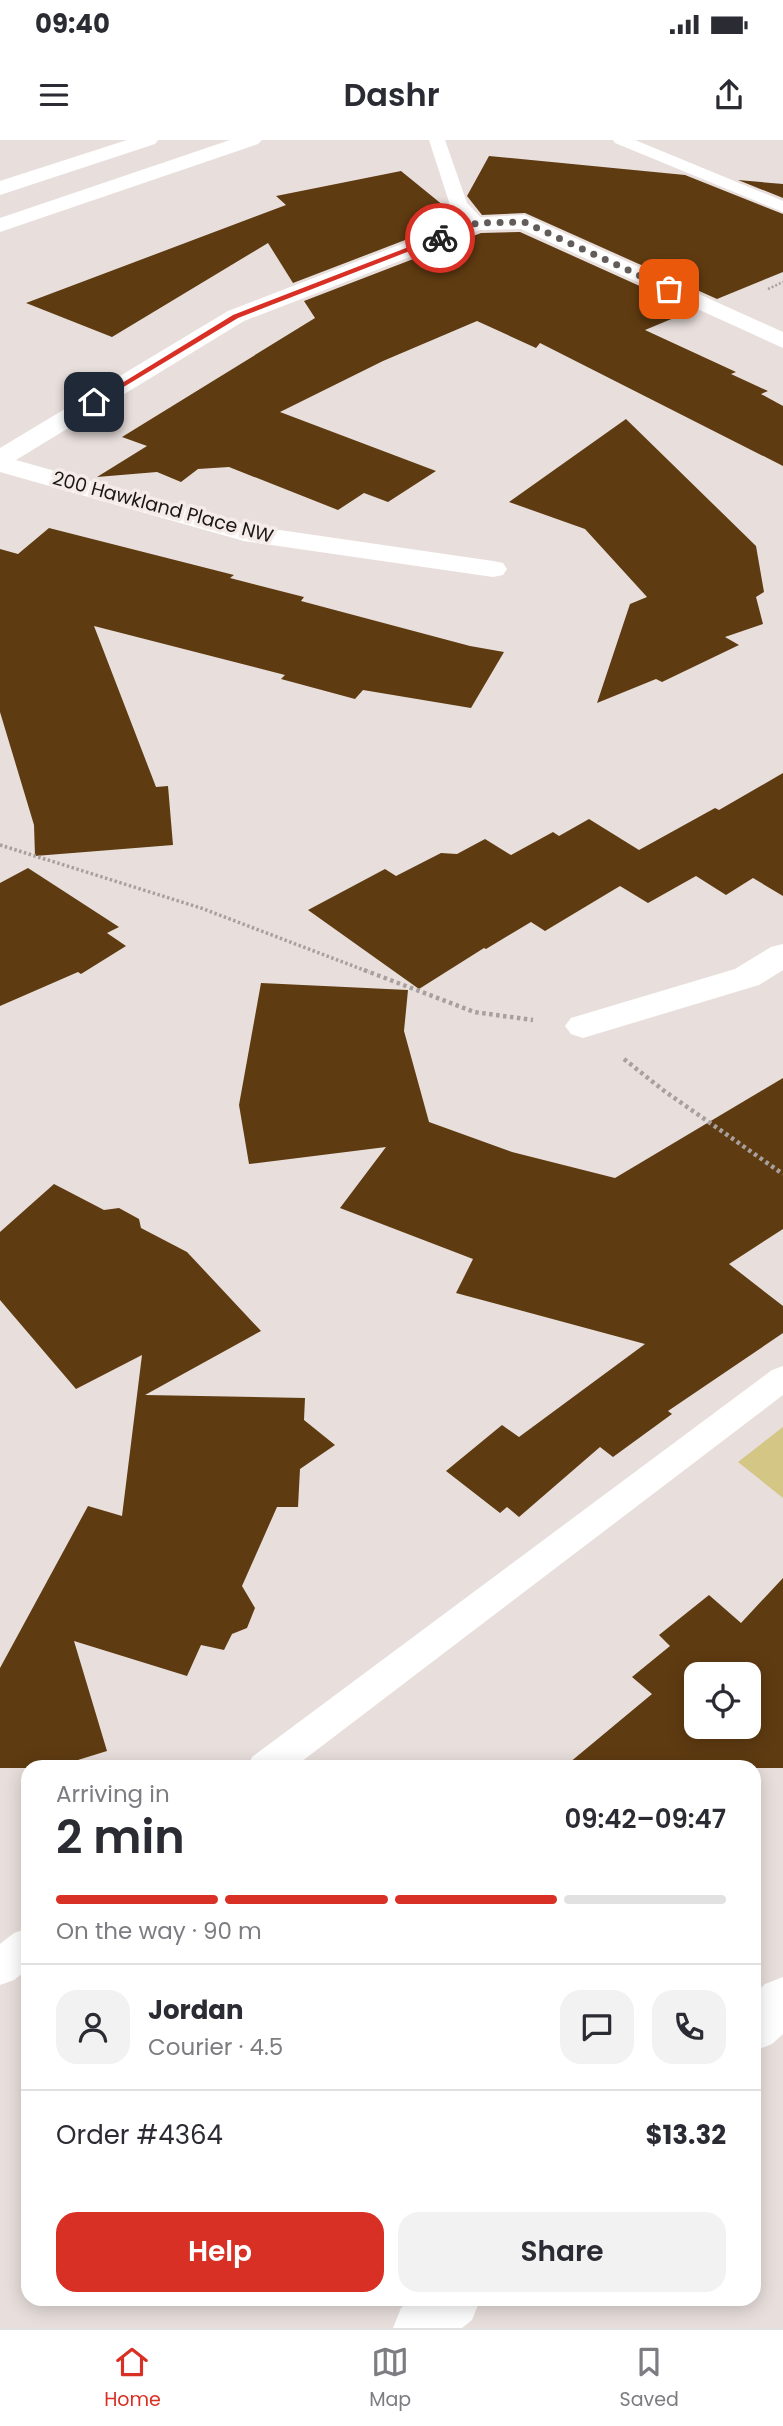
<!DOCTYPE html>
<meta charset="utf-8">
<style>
body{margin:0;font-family:Poppins,sans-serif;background:#f2f2f3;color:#2b2b33;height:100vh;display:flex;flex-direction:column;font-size:26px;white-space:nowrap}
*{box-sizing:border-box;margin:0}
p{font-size:23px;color:#7c7c81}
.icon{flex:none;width:38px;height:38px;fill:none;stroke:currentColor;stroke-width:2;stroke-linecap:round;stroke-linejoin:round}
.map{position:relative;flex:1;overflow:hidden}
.details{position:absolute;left:21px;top:1620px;width:740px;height:546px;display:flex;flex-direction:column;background:#fff;border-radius:21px;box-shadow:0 4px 18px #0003}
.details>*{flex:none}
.fabs{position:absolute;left:684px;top:1522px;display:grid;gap:14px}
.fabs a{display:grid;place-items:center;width:77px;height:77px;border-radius:14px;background:#fff;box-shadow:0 4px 18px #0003;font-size:35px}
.pin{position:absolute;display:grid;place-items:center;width:60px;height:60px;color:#fff;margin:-30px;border-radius:14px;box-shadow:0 4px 10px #0006}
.courier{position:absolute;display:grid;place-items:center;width:70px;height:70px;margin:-35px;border:5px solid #d93025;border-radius:50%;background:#fff;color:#222;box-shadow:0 2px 9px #0007}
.head em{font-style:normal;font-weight:600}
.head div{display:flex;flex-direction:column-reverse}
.head{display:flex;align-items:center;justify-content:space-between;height:119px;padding:0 35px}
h1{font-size:46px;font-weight:600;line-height:52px}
.bar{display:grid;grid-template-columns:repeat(4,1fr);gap:10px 7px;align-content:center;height:84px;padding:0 35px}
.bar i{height:9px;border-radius:5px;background:#e1e1e2}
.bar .active{background:#d93025}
.bar p{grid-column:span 4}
.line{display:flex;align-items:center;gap:18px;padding:0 35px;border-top:2px solid #e1e1e2}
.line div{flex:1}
.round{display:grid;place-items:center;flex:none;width:74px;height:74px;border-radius:21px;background:#f2f2f3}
.primary-button{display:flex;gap:14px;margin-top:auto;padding:14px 35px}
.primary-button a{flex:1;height:80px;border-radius:21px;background:#d93025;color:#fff;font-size:28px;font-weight:600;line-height:80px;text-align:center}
.primary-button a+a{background:#f2f2f3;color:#2b2b33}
.status{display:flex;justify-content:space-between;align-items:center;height:49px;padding:0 35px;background:#fff;direction:ltr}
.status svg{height:19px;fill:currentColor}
header{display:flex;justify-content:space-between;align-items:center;height:91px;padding:0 35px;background:#fff;font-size:32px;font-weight:600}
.tab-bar{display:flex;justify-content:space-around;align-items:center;height:98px;border-top:2px solid #e1e1e2;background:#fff;font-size:19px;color:#7c7c81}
.tab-bar a{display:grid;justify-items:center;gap:4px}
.tab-bar .active{color:#d93025}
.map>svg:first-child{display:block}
.green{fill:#d4c684}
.building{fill:#5f3b11;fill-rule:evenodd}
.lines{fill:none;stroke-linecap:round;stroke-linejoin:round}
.path-far2{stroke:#a7a09e;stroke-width:2.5;stroke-dasharray:2 2;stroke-linecap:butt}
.path-far1{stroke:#a7a09e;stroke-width:3.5;stroke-dasharray:2.5 2.5;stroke-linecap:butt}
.path{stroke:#a7a09e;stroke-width:4.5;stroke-dasharray:3.5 3.5;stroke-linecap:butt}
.service{fill:#fff;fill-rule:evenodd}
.minor{fill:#fff;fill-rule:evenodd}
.secondary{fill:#fff;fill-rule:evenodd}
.route{fill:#d93025}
.done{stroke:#625d5b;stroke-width:7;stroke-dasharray:0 12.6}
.labels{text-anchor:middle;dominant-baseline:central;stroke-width:7;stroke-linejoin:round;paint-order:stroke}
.far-street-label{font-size:19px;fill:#1a1716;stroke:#f5ece9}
</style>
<div class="status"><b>09:40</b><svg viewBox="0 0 49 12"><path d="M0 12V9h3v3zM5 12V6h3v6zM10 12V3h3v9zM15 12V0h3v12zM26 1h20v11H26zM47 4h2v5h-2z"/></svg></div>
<header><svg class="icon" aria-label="menu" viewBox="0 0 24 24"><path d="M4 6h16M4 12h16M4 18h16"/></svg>Dashr<svg class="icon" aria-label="share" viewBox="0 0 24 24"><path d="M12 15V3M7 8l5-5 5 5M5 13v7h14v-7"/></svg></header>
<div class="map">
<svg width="783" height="2188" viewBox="0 0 783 2188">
<rect width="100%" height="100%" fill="#e8dfdc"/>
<path class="green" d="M 783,1287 L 783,1358 L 738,1322 Z"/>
<path class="building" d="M 489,16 L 685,35 L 783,74 L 783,132 L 717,159 L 525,73 L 482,75 L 467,56 Z
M 401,31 L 460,79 L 293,143 L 268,103 L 112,197 L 26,163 L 286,65 L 276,56 Z
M 738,40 L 783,44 L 783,58 Z
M 520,92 L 693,170 L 645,190 L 736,232 L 731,234 L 768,251 L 761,254 L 783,266 L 783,326 L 540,203 L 536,208 L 477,181 L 383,221 L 280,272 L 436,331 L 388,362 L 364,353 L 338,370 L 229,327 L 198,329 L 181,342 L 157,332 L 97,337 L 147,306 L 122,297 L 315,178 L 304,161 L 481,93 Z
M 626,279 L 756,406 L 764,452 L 756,457 L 763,484 L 725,497 L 739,505 L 662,542 L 656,539 L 597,563 L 630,464 L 647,457 L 585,389 L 509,362 Z
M 49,388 L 234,435 L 230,438 L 304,457 L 301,461 L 470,506 L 504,512 L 471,568 L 363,550 L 355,559 L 281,539 L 285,535 L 94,486 L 156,647 L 168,646 L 173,705 L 35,716 L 34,685 L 0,572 L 0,409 L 18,414 Z
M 783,633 L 783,756 L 753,738 L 726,755 L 696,736 L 648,763 L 620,746 L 545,791 L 531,782 L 486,809 L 484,808 L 419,849 L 308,770 L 385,729 L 396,736 L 441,713 L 457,714 L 485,699 L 511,715 L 553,692 L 559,696 L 589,679 L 639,710 L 715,668 L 719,670 Z
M 28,728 L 119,787 L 107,793 L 126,806 L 81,834 L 78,832 L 0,866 L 0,743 Z
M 261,843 L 408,850 L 404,891 L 429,982 L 512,1012 L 615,1038 L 783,938 L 783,1089 L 729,1124 L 783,1166 L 783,1193 L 668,1271 L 672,1274 L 613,1317 L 600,1307 L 519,1377 L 507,1367 L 500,1373 L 446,1331 L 502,1285 L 519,1297 L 645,1204 L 456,1153 L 473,1119 L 340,1068 L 386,1007 L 249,1024 L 239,965 Z
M 54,1044 L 104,1070 L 119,1068 L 139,1079 L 141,1088 L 187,1112 L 261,1191 L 145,1255 L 305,1258 L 304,1280 L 335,1305 L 300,1329 L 298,1367 L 277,1367 L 242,1446 L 255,1468 L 247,1488 L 232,1494 L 224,1510 L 201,1505 L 187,1536 L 74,1501 L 107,1611 L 52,1628 L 0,1628 L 0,1528 L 88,1366 L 122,1376 L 142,1215 L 76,1249 L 0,1160 L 0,1092 Z
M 783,1438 L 783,1628 L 563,1628 L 652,1554 L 632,1537 L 670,1506 L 659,1495 L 709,1455 L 741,1483 ZM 696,1535 L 749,1535 L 749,1587 L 696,1587 Z"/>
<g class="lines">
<path class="path-far2" d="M 768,149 L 783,142"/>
<path class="path-far1" d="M 0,705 L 201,768 L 369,832"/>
<path class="path" d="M 364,830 L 474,872 L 533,880
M 624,919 L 663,950 L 783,1034"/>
<path class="service" d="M 429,0 L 445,0 L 467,63 L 486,83 L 483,87 L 471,87 L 450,65 Z
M 613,0 L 635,0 L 783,61 L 783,72 L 615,3 Z
M 783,1226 L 783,1255 L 293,1628 L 247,1628 L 252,1617 L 772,1230 Z
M 28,1788 L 28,1829 L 14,1840 L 0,1845 L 0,1804 L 14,1793 Z"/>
<path class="minor" d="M 524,75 L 783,192 L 783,208 L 521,89 L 480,90 L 244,181 L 16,320 L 246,385 L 493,421 L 503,423 L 507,429 L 503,435 L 493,437 L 244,401 L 0,332 L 0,308 L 228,171 L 469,78 Z
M 783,804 L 783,830 L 759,845 L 583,898 L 571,894 L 565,886 L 571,878 L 735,829 L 771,807 Z
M 783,1837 L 783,1894 L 772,1904 L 754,1911 L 754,1854 L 765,1844 Z
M 411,2160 L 480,2160 L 472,2180 L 462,2188 L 393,2188 L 401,2168 Z"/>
<path class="secondary" d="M 127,0 L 158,0 L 155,4 L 0,55 L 0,41 Z
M 230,0 L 262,0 L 258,4 L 0,92 L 0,78 Z"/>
</g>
<path class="route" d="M 437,96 L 443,98 L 238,178 L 97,263 L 91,262 L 233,175 Z"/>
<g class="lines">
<path class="done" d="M 440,98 L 477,83 L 524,82 L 669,149"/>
</g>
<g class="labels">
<g class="far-street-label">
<text transform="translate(163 367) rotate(15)">200 Hawkland Place NW</text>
</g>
</g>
</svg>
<div class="fabs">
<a><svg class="icon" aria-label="locate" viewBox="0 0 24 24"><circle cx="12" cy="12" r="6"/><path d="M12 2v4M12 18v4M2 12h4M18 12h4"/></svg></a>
</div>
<div class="pin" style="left:669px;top:149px;background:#ea580c"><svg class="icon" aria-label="bag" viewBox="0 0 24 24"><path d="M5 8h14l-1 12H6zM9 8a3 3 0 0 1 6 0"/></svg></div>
<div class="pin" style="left:94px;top:262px;background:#1f2937"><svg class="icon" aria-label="home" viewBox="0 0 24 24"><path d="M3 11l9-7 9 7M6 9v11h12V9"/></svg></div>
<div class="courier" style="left:440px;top:98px"><svg class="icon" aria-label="bike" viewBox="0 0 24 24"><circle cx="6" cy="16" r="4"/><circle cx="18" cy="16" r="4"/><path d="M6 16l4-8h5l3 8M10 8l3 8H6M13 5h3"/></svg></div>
<section class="details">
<div class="head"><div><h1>2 min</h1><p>Arriving in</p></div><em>09:42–09:47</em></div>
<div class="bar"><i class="active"></i><i class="active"></i><i class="active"></i><i></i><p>On the way · 90 m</p></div>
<div class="line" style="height:126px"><a class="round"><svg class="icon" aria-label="person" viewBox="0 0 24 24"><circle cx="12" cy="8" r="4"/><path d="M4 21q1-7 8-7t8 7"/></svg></a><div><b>Jordan</b><p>Courier · 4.5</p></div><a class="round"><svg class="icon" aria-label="chat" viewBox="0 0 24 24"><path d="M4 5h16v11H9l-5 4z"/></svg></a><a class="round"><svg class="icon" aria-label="phone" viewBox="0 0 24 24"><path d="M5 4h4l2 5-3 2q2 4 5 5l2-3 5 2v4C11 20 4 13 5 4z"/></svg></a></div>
<div class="line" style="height:91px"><div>Order #4364</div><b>$13.32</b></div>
<div class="primary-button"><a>Help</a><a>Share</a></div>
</section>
</div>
<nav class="tab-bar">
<a class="active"><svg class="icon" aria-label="home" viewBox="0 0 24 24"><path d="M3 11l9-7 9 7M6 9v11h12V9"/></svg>Home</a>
<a><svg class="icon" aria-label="map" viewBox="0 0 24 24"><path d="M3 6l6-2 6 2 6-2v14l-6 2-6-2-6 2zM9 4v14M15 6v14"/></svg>Map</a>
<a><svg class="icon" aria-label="saved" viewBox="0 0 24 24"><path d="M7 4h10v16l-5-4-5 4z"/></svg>Saved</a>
</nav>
